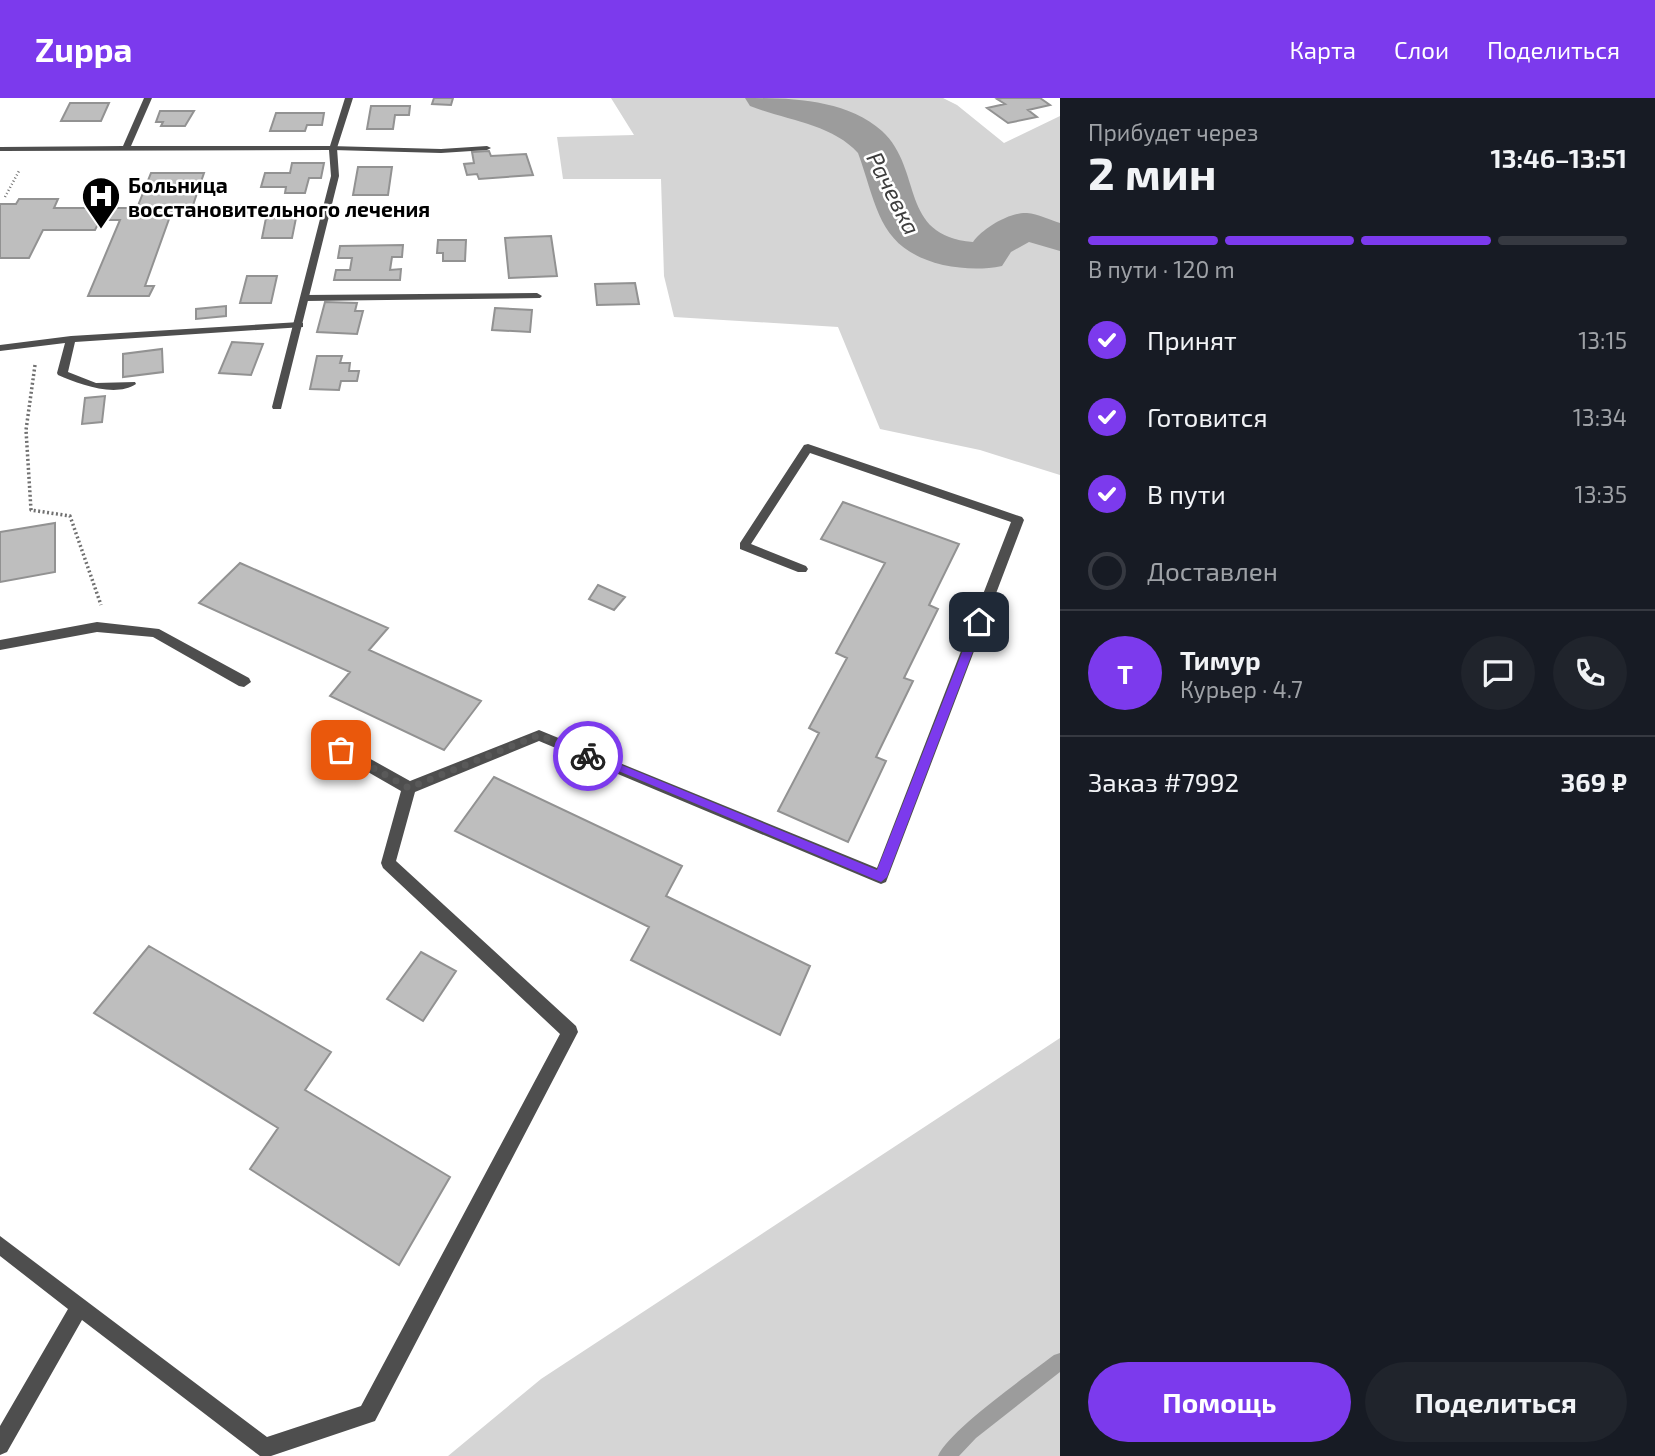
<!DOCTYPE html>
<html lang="ru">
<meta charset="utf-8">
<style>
body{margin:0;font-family:"Exo 2",sans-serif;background:#20242c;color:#f1f3f6;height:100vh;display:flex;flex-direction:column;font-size:26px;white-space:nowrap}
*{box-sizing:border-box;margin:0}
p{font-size:23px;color:#9ea1a6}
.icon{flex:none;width:38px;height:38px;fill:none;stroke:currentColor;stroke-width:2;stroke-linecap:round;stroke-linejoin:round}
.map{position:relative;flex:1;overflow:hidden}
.side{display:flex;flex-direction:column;background:#171b24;width:595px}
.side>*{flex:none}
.pin{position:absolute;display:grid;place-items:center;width:60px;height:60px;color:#fff;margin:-30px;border-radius:14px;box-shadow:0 4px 10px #0006}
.courier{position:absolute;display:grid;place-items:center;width:70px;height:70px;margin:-35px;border:5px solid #7c3aed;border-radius:50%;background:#fff;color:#222;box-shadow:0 2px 9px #0007}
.summary em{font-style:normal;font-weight:700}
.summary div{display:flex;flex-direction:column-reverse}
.summary{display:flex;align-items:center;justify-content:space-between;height:119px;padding:0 28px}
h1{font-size:46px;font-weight:700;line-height:52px}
.bar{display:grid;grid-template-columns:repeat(4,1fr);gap:10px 7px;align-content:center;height:84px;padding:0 28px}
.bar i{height:9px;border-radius:5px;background:#363941}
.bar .current{background:#7c3aed}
.bar p{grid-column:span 4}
.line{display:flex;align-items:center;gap:18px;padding:0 28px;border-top:2px solid #363941}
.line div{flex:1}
.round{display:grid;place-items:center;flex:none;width:74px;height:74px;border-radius:37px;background:#20242c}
ol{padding:0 28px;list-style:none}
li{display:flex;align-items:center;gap:21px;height:77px}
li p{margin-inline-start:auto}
li .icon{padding:7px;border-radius:50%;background:#7c3aed;color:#fff;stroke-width:4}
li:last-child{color:#9ea1a6}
li i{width:38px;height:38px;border:4px solid #363941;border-radius:50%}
.button{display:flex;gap:14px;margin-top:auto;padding:14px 28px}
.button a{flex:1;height:80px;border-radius:42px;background:#7c3aed;color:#fff;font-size:28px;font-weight:700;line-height:80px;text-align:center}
.button a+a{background:#20242c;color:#f1f3f6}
header{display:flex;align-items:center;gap:42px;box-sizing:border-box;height:98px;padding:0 35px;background:#7c3aed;color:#fff}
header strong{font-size:33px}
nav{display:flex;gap:38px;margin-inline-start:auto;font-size:24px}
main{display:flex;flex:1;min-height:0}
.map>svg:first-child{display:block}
.green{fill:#d5d5d5}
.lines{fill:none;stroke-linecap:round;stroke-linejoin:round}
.stream{fill:#9c9c9c;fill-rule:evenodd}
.river{fill:#9c9c9c;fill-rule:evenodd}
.building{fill:#bebebe;stroke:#929292;stroke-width:2}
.path-far1{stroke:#707070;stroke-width:2.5;stroke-dasharray:1 2.5;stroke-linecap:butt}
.path{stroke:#707070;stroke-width:3.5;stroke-dasharray:2 2.5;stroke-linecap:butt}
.lane{fill:#4e4e4e;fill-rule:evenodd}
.street{fill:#4e4e4e;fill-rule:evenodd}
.route{fill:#7c3aed}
.done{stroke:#595959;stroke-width:7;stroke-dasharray:0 12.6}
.labels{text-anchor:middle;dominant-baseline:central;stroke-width:5;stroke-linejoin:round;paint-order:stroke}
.far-poi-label{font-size:21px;font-weight:bold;fill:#000;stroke:#fff;text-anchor:start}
.far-water-label{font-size:23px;font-style:italic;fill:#3d3d3d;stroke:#fff}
</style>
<header>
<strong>Zuppa</strong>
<nav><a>Карта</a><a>Слои</a><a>Поделиться</a></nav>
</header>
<main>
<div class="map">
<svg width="1060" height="1358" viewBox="0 0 1060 1358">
<rect width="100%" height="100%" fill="#fff"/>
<path class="green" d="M 611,0 L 943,0 L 957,7 L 1004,45 L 1060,18 L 1060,377 L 980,352 L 880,331 L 838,229 L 674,219 L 664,178 L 661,81 L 563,81 L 557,39 L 634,37 Z
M 1060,940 L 1060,1358 L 448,1358 L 541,1281 Z"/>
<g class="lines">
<path class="stream" d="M 1060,1255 L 1060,1274 L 976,1340 L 959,1358 L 938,1358 C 949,1332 1028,1277 1054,1257 Z"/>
<path class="river" d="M 745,0 C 790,0 846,1 882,33 C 924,72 898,138 973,144 C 983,130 1010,114 1027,115 C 1038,116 1050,122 1060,125 L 1060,153 L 1029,144 L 1011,154 L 1002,168 C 982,172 963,171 943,167 C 878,151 878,110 858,55 C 832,26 785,22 750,8 Z"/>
</g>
<path class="building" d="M 434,0 L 453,0 L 451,7 L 432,6 Z
M 1040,0 L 1050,7 L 1028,12 L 1037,19 L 1008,25 L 987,10 L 1005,6 L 997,1 L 1002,0 Z
M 70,5 L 109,5 L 101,23 L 61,23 Z
M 371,8 L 410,8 L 409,17 L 395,17 L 393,31 L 367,31 Z
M 160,13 L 194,13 L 185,28 L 161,28 L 163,24 L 156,24 Z
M 276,15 L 324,15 L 322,27 L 307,27 L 305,33 L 270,33 Z
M 489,53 L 491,58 L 526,56 L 533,77 L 479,81 L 477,76 L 467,77 L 464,66 L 474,65 L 472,54 Z
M 292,65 L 324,65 L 321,80 L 309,80 L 305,95 L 285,95 L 286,89 L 261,89 L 265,75 L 290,75 Z
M 358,69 L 392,69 L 388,97 L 353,97 Z
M 151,75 L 204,75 L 192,110 L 173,110 L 145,188 L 154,188 L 149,198 L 88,198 L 120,122 L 100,122 L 95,132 L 43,132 L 29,160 L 0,160 L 0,106 L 16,106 L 19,101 L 58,101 L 54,110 L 137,110 Z
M 253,107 L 251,115 L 230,116 L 232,108 Z
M 266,120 L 296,120 L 292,140 L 262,140 Z
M 551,138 L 557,178 L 509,180 L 505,140 Z
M 438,142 L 466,142 L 465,163 L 443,163 L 443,155 L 437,155 Z
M 403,147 L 402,159 L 392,159 L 390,172 L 401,171 L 400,182 L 334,182 L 336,172 L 350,172 L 352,160 L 338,160 L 340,148 Z
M 247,178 L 277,178 L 271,205 L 240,205 Z
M 635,185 L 639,206 L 597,207 L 595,186 Z
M 325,204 L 357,205 L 355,213 L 363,213 L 357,236 L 317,234 Z
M 226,208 L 226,218 L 196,221 L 196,211 Z
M 495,210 L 532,212 L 530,234 L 492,232 Z
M 232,244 L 263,246 L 251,277 L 219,275 Z
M 162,251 L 163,274 L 123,279 L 123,256 Z
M 317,258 L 342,258 L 340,265 L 350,265 L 349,273 L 359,273 L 357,283 L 341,283 L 339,292 L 310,291 Z
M 105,298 L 102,324 L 82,326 L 85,300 Z
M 843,404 L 959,446 L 929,507 L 938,511 L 904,580 L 913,583 L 876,659 L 886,663 L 848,744 L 778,713 L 819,635 L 809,630 L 847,560 L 836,555 L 885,465 L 821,441 Z
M 55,425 L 55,474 L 0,484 L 0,434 Z
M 240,465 L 388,530 L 369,552 L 481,603 L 444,652 L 330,598 L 350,574 L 199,505 Z
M 598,487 L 625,499 L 614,512 L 589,501 Z
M 494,679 L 682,768 L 666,798 L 810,868 L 780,937 L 631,862 L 649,829 L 455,733 Z
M 149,848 L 331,954 L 305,992 L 450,1079 L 399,1167 L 250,1071 L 278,1030 L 94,915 Z
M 421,854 L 456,873 L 423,923 L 387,901 Z"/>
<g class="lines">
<path class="path-far1" d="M 5,99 L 19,73"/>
<path class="path" d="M 35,267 L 26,332 L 31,412 L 70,418 L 101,507"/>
<path class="lane" d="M 330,48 L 441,51 L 487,48 L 491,50 L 487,52 L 441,55 L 333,52 L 329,50 Z
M 537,195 L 542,198 L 540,200 L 305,203 L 300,200 L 305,197 Z
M 300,224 L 303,225 L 303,229 L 75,244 L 68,274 L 96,285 L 135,284 L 136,286 C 115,300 79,286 58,277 L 57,275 L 65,245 L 0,253 L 0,247 L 71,238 Z
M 808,346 L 1022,419 L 1024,422 L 886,784 L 881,786 L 876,784 L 539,643 L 415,694 L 396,763 L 576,928 L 578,934 L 375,1323 L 271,1358 L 260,1358 L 82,1222 L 7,1354 L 0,1357 L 0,1328 L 68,1211 L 0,1158 L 0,1138 L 267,1339 L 361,1308 L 560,936 L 383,770 L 381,765 L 401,693 L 314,643 L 312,639 L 314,635 L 324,635 L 410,683 L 539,632 L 877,770 L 1011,424 L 810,355 L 751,446 L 806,468 L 808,471 L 806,474 L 798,474 L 740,451 L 740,445 L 804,347 Z
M 97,524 L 159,531 L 249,580 L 251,584 L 244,589 L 239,588 L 153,539 L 97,534 L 0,552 L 0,542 Z"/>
<path class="street" d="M 144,0 L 152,0 L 131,48 L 330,48 L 345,0 L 353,0 L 337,50 L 339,78 L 281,311 L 273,311 L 272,309 L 331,78 L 329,52 L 0,53 L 0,49 L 123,48 Z"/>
</g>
<path class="route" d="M 979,520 L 984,524 L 887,779 L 881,784 L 583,658 L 584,655 L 592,655 L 877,772 L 974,524 Z"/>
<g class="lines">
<path class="done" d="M 341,652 L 409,690 L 539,637 L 588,658"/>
</g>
<defs>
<g id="hospital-pin" transform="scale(2.0125)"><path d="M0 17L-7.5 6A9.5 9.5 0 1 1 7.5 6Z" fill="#000" stroke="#fff"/><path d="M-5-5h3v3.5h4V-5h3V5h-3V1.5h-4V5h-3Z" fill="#fff"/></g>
</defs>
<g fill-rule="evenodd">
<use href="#hospital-pin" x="101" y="98"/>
</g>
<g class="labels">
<g class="far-poi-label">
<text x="128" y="86">Больница<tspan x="128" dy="24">восстановительного лечения</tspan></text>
</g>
<g class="far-water-label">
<text transform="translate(894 95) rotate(63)">Рачевка</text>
</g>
</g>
</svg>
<div class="pin" style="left:341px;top:652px;background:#ea580c"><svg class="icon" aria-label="bag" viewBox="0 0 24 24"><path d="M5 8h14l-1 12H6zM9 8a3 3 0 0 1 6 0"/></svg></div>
<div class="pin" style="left:979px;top:524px;background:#1f2937"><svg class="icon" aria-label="home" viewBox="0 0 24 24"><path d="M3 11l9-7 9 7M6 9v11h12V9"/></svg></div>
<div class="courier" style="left:588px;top:658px"><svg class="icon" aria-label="bike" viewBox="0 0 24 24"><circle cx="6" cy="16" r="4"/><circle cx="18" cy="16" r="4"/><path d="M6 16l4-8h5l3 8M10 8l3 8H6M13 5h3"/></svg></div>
</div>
<section class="side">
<div class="summary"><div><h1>2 мин</h1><p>Прибудет через</p></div><em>13:46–13:51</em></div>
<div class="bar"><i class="current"></i><i class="current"></i><i class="current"></i><i></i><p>В пути · 120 m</p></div>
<ol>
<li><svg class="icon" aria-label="check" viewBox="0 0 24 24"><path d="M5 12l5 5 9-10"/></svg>Принят<p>13:15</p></li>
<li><svg class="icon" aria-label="check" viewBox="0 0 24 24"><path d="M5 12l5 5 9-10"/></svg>Готовится<p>13:34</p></li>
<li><svg class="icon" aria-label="check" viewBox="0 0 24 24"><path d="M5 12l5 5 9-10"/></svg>В пути<p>13:35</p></li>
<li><i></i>Доставлен</li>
</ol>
<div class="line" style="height:126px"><b class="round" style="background:#7c3aed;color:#fff">Т</b><div><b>Тимур</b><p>Курьер · 4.7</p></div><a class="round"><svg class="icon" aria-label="chat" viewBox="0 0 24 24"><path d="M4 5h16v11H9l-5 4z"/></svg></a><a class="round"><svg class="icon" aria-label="phone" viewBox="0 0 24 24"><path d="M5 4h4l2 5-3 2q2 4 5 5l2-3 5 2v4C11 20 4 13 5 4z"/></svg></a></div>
<div class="line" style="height:91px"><div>Заказ #7992</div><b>369 ₽</b></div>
<div class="button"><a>Помощь</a><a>Поделиться</a></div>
</section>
</main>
